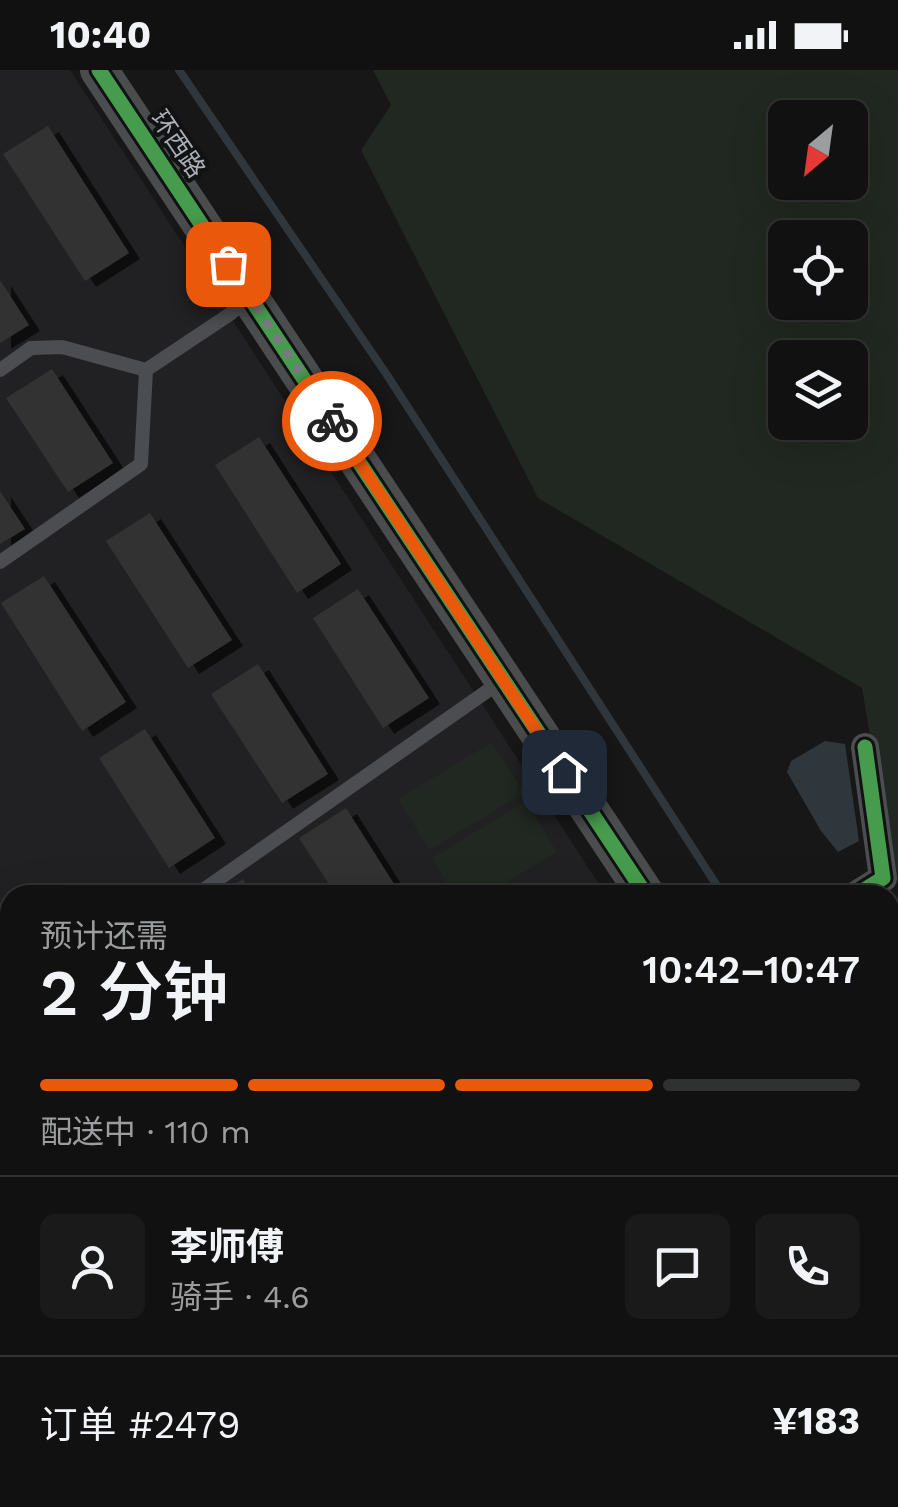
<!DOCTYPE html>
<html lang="zh">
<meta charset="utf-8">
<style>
body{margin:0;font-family:"Work Sans","Noto Sans SC",sans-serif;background:#1a1a1a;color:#f1f3f6;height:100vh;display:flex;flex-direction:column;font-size:38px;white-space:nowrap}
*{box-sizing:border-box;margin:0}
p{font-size:32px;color:#9c9d9f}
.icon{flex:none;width:55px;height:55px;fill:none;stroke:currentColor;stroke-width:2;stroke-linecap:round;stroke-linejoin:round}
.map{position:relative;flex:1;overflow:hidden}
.details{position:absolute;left:0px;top:815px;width:900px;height:622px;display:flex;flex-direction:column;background:#111;border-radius:30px 30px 0 0;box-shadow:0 10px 40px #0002,0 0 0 2px #303131}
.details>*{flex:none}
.needle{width:65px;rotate:209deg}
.tools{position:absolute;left:768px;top:30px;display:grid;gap:20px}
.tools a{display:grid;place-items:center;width:100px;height:100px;border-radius:15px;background:#111;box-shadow:0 10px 40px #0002,0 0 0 2px #303131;font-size:50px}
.pin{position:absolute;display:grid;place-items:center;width:85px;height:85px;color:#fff;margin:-42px;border-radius:20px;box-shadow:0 5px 15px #0006}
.courier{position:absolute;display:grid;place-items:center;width:100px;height:100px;margin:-50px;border:8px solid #ea580c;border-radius:50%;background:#fff;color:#222;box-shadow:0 2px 12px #0007}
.summary em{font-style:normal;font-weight:600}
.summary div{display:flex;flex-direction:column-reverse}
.summary{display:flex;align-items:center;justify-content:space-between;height:170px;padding:0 40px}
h1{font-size:65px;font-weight:600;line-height:75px}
.bar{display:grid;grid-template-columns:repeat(4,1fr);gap:15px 10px;align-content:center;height:120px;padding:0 40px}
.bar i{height:12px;border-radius:8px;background:#303131}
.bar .active{background:#ea580c}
.bar p{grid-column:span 4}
.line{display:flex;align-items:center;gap:25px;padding:0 40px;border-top:2px solid #303131}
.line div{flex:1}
.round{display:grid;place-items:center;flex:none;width:105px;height:105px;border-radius:15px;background:#1a1a1a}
.status{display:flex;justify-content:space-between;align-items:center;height:70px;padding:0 50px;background:#111;direction:ltr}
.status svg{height:28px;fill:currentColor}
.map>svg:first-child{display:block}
.built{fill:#212123}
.green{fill:#212721;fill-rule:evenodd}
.water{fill:#2f373c}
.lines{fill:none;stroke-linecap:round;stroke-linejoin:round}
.stream{stroke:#2f373c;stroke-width:8}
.building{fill:#323232;filter:url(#shadow)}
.path{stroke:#4d4f51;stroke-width:5;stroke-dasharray:5 8;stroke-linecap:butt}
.lane{stroke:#4c4d50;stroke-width:14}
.street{stroke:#4c4d50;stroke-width:28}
.secondary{stroke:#4b4c4e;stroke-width:38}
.cycleway-casing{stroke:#111213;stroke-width:21}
.cycleway{stroke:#469c4c;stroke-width:15}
.done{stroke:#777a7f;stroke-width:10;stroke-dasharray:0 18}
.route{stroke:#ea580c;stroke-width:12}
.labels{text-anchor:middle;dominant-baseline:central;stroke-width:8;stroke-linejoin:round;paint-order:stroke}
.street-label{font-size:25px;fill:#aaafb7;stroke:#111213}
</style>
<div class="status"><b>10:40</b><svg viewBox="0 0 49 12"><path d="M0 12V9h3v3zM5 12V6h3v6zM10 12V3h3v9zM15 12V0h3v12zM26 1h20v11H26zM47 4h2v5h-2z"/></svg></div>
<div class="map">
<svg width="898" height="1437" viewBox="0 0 898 1437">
<defs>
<filter id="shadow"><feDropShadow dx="11" dy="6" stdDeviation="0" flood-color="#0009"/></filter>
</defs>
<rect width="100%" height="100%" fill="#171717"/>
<path class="built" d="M 0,0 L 70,0 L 606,825 L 10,825 L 10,1181 L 0,1166 Z
M 0,1242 L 10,1257 L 10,1428 L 123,1428 L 129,1437 L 0,1437 Z
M 890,1255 L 898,1266 L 898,1356 L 890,1361 Z
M 174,1428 L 789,1428 L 775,1437 L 180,1437 Z"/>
<path class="green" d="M 373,0 L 898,0 L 898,811 L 894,808 L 862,618 L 538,428 L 361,80 L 391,35 ZM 785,48 L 850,48 L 850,112 L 785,112 ZM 785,168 L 850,168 L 850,232 L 785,232 ZM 785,288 L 850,288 L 850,352 L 785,352 Z
M 492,672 L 524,723 L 429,780 L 398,729 Z
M 526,731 L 557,782 L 486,825 L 454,825 L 432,788 Z"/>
<path class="water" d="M 825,671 L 845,674 L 859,771 L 838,782 L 821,761 L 787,702 L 791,691 Z
M 0,1166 L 10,1181 L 10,1257 L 0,1242 Z"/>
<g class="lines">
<path class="stream" d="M 179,0 L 387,305 L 723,825
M 890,1082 L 898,1095"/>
</g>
<path class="building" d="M 48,56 L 129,183 L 85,211 L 3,84 Z
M 0,210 L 29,255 L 0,273 Z
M 52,299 L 113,393 L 68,422 L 6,328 Z
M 259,367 L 341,494 L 297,523 L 215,395 Z
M 0,421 L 25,459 L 0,474 Z
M 150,443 L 232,570 L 188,598 L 106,471 Z
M 44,506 L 126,632 L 82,661 L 1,533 Z
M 358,519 L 429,628 L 383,658 L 313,548 Z
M 258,594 L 328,704 L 282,733 L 211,624 Z
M 145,659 L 215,768 L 169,798 L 99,688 Z
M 346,738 L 401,825 L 336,825 L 299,768 Z
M 243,809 L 253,825 L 219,825 Z
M 10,856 L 10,972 L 0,957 L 0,862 Z
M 890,957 L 898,969 L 898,1009 L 890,997 Z
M 310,1428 L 375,1428 L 381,1437 L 316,1437 Z
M 444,1428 L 472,1428 L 457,1437 L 450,1437 Z
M 589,1428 L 654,1428 L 660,1437 L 595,1437 Z
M 819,1428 L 833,1428 L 839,1437 L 804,1437 Z"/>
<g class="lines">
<path class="path" d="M 890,1254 L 898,1266"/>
<path class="lane" d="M 0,300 L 31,278 L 62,277 L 146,300 L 230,244 L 249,227
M 0,492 L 141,394 L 146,300
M 196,825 L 503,610
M 890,907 L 898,917
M 890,1021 L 898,1034
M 488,1437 L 502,1428"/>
<path class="street" d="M 856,825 L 883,808 L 865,677"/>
<path class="secondary" d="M 99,0 L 646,825
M 890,1194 L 898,1206"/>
<g class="cycleway-casing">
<path id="cycleway" d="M 99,0 L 646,825
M 856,825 L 883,808 L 865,677"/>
</g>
<use href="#cycleway" class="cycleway"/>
</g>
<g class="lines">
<path class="done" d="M 228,194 L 332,351"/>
<path class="route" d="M 332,351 L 564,702"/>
</g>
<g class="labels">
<g class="street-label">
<text transform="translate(178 74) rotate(56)">环西路</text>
</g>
</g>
</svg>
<div class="tools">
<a><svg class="needle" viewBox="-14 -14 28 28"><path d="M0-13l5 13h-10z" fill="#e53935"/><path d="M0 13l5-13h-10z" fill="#9c9d9f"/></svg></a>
<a><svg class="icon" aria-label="locate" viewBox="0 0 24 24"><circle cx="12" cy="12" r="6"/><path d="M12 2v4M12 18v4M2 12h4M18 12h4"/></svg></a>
<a><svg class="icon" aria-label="layers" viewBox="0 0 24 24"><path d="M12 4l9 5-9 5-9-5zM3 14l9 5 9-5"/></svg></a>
</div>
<div class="pin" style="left:228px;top:194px;background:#ea580c"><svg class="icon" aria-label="bag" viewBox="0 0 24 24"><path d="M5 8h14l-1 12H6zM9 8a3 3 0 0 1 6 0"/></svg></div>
<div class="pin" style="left:564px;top:702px;background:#1f2937"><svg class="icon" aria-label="home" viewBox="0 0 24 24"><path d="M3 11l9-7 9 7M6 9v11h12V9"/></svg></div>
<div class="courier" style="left:332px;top:351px"><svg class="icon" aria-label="bike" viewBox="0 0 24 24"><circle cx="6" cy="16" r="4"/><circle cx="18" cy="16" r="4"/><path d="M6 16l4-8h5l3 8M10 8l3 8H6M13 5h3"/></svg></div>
<section class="details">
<div class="summary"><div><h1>2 分钟</h1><p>预计还需</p></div><em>10:42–10:47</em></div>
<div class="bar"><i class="active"></i><i class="active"></i><i class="active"></i><i></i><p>配送中 · 110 m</p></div>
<div class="line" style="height:180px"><a class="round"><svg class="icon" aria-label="person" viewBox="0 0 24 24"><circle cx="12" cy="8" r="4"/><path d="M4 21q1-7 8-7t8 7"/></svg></a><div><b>李师傅</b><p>骑手 · 4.6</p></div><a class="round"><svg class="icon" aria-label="chat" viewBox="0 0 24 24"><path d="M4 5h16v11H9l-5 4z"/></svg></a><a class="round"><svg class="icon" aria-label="phone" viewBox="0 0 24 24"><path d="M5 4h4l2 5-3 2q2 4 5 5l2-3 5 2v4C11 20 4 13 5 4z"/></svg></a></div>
<div class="line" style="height:130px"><div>订单 #2479</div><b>¥183</b></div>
</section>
</div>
